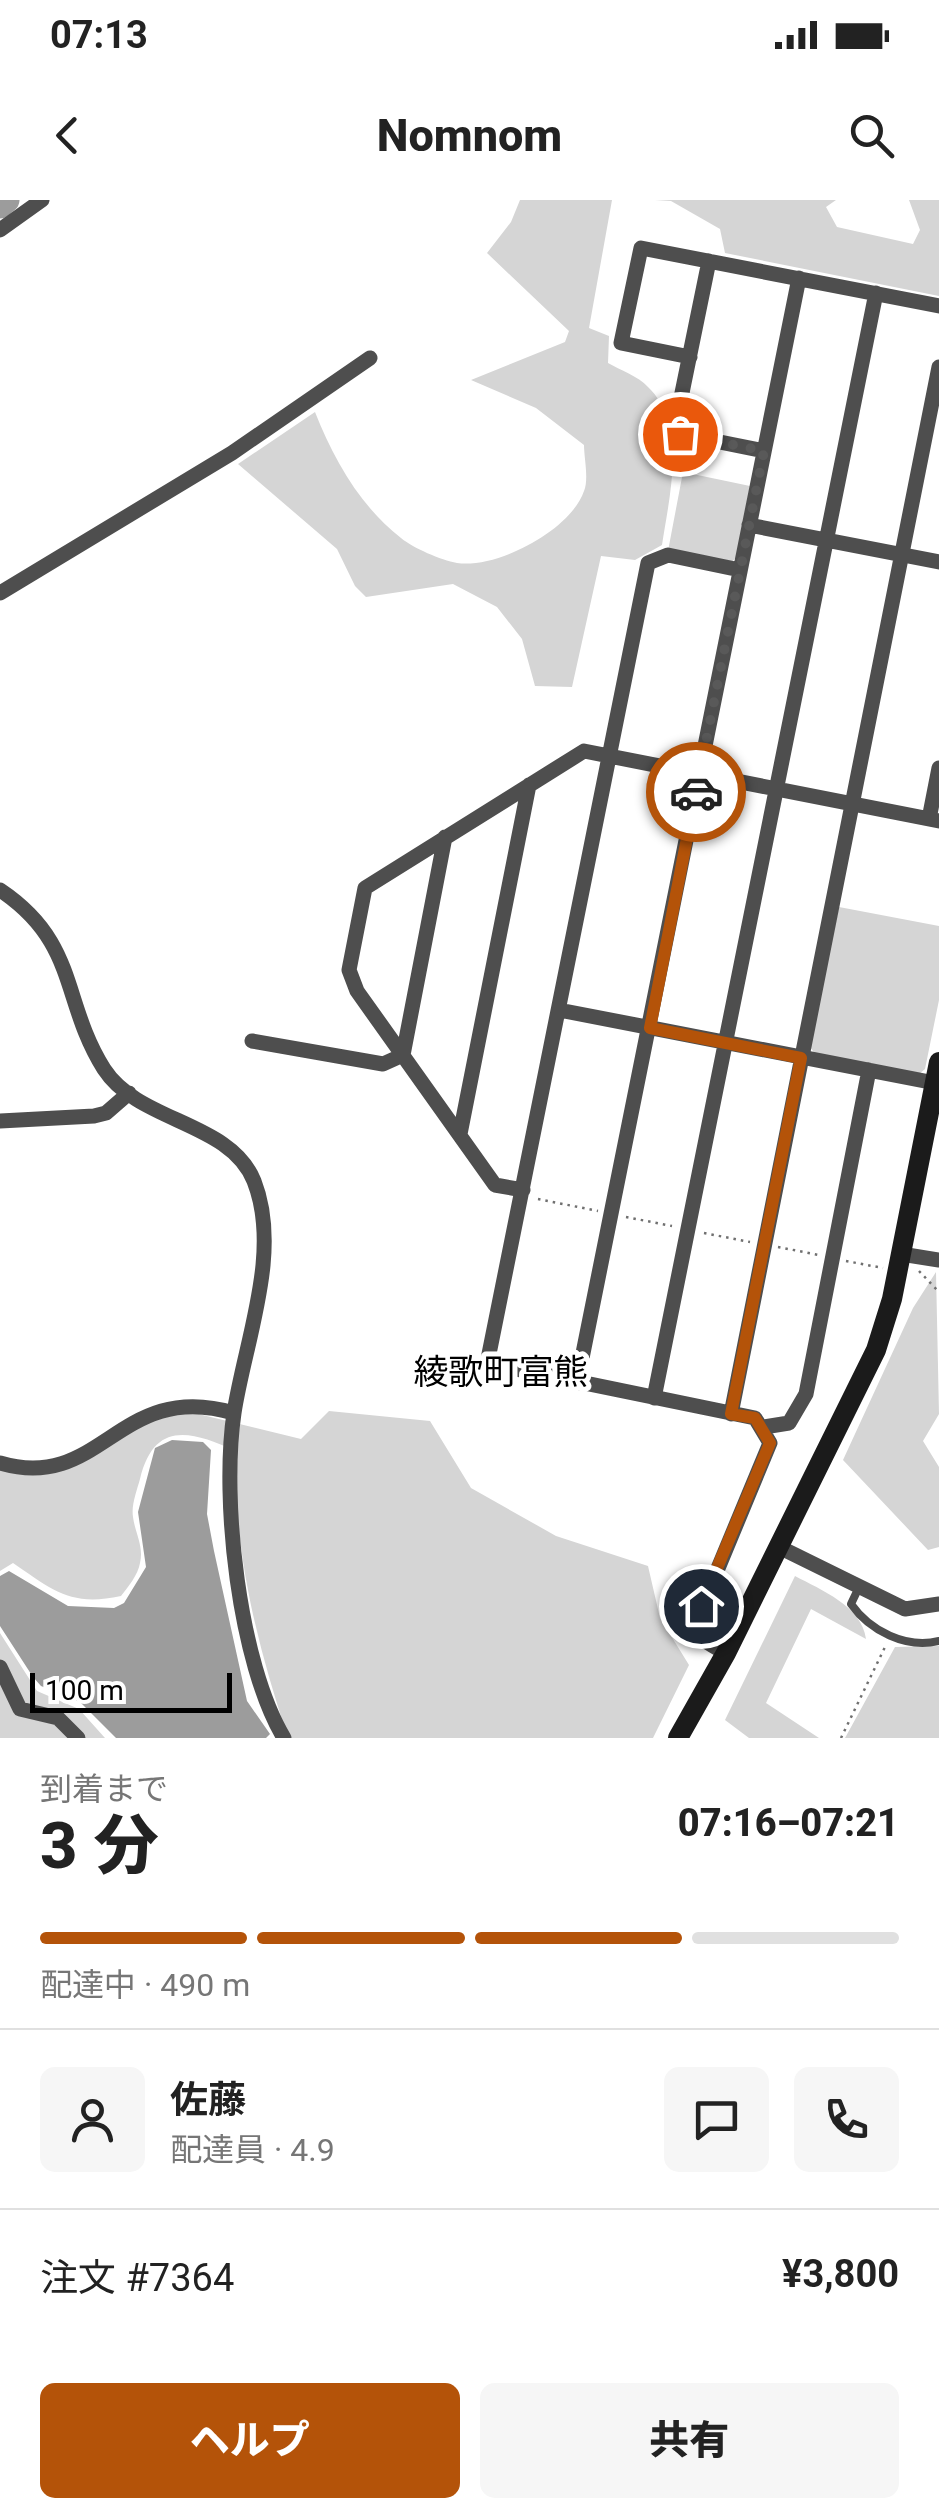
<!DOCTYPE html>
<html lang="ja">
<meta charset="utf-8">
<style>
body{margin:0;font-family:Roboto,"Noto Sans JP",sans-serif;background:#f6f6f6;color:#222;height:100vh;display:flex;flex-direction:column;font-size:38px;white-space:nowrap}
*{box-sizing:border-box;margin:0}
p{font-size:32px;color:#767676}
.icon{flex:none;width:55px;height:55px;fill:none;stroke:currentColor;stroke-width:2;stroke-linecap:round;stroke-linejoin:round}
.map{position:relative;height:1538px;overflow:hidden}
.side{display:flex;flex-direction:column;background:#fff;flex:1}
.side>*{flex:none}
.scale{position:absolute;left:30px;bottom:25px;width:202px;box-sizing:border-box;padding-left:10px;border:5px solid #000;border-top:0;font-size:28px;line-height:35px;white-space:nowrap;color:#000;-webkit-text-stroke:8px #fff;paint-order:stroke}
.pin{position:absolute;display:grid;place-items:center;width:85px;height:85px;color:#fff;margin:-42px;border:5px solid #fff;border-radius:50%;box-shadow:0 2px 10px #0007}
.courier{position:absolute;display:grid;place-items:center;width:100px;height:100px;margin:-50px;border:8px solid #b45309;border-radius:50%;background:#fff;color:#222;box-shadow:0 2px 12px #0007}
.headline em{font-style:normal;font-weight:800}
.headline div{display:flex;flex-direction:column-reverse}
.headline{display:flex;align-items:center;justify-content:space-between;height:170px;padding:0 40px}
h1{font-size:65px;font-weight:800;line-height:75px}
.bar{display:grid;grid-template-columns:repeat(4,1fr);gap:15px 10px;align-content:center;height:120px;padding:0 40px}
.bar i{height:12px;border-radius:8px;background:#e0e0e0}
.bar .current{background:#b45309}
.bar p{grid-column:span 4}
.line{display:flex;align-items:center;gap:25px;padding:0 40px;border-top:2px solid #e0e0e0}
.line div{flex:1}
.round{display:grid;place-items:center;flex:none;width:105px;height:105px;border-radius:15px;background:#f6f6f6}
.button{display:flex;gap:20px;margin-top:auto;padding:20px 40px}
.button a{flex:1;height:115px;border-radius:15px;background:#b45309;color:#fff;font-size:40px;font-weight:800;line-height:115px;text-align:center}
.button a+a{background:#f6f6f6;color:#222}
.status{display:flex;justify-content:space-between;align-items:center;height:70px;padding:0 50px;background:#fff;direction:ltr}
.status svg{height:28px;fill:currentColor}
header{display:flex;justify-content:space-between;align-items:center;height:130px;padding:0 40px;background:#fff;font-size:45px;font-weight:800}
.map>svg:first-child{display:block}
.green{fill:#d5d5d5}
.water{fill:#9c9c9c}
.lines{fill:none;stroke-linecap:round;stroke-linejoin:round}
.river{stroke:#9c9c9c;stroke-width:25}
.path{stroke:#707070;stroke-width:2.5;stroke-dasharray:2.5 5;stroke-linecap:butt}
.lane{stroke:#4e4e4e;stroke-width:8}
.street{stroke:#4e4e4e;stroke-width:15}
.secondary{stroke:#1b1b1b;stroke-width:20}
.done{stroke:#595959;stroke-width:10;stroke-dasharray:0 18}
.route{stroke:#b45309;stroke-width:12}
.labels{text-anchor:middle;dominant-baseline:central;stroke-width:10;stroke-linejoin:round;paint-order:stroke}
.quarter-label{font-size:35px;fill:#000;stroke:#fff}
</style>
<div class="status"><b>07:13</b><svg viewBox="0 0 49 12"><path d="M0 12V9h3v3zM5 12V6h3v6zM10 12V3h3v9zM15 12V0h3v12zM26 1h20v11H26zM47 4h2v5h-2z"/></svg></div>
<header><svg class="icon" aria-label="back" viewBox="0 0 24 24"><path d="M15 5l-7 7 7 7"/></svg>Nomnom<svg class="icon" aria-label="search" viewBox="0 0 24 24"><circle cx="10" cy="10" r="6"/><path d="M15 15l6 6"/></svg></header>
<div class="map">
<svg width="939" height="1538" viewBox="0 0 939 1538">
<rect width="100%" height="100%" fill="#fff"/>
<path class="green" d="M 520,0 L 612,0 L 589,128 L 609,136 L 608,163 C 620,170 638,176 648,187 C 688,225 669,298 662,345 L 635,360 L 601,356 L 572,487 L 535,486 L 522,439 L 497,407 L 453,384 L 366,397 L 355,386 L 337,349 L 238,264 L 315,212 C 334,260 360,306 401,338 C 413,348 441,360 457,363 C 497,369 571,330 584,291 C 589,279 584,258 584,245 L 536,208 L 471,180 L 565,142 L 569,131 L 487,53 L 511,22 Z
M 655,0 L 836,0 L 826,7 L 837,27 L 913,44 L 920,30 L 909,0 L 939,0 L 939,96 L 725,53 L 720,29 L 671,1 Z
M 683,272 L 750,286 L 736,358 L 730,363 L 668,351 Z
M 839,707 L 939,726 L 939,800 L 925,869 L 919,874 L 816,855 L 810,847 Z
M 936,1072 L 939,1214 L 923,1241 L 939,1267 L 939,1347 L 928,1350 L 843,1260 L 913,1108 Z
M 186,1211 L 301,1239 L 329,1211 L 430,1221 L 471,1288 L 556,1336 L 648,1366 L 660,1418 L 689,1465 L 653,1538 L 288,1538 C 257,1444 233,1350 236,1251 C 190,1230 154,1221 140,1279 C 137,1290 131,1305 133,1317 C 135,1333 144,1346 140,1363 C 138,1375 128,1387 121,1396 C 70,1407 53,1390 13,1363 L 0,1371 L 0,1266 C 74,1287 81,1253 140,1226 C 154,1219 171,1216 186,1211 Z
M 795,1376 C 821,1390 862,1406 866,1439 L 811,1409 L 766,1503 L 819,1538 L 749,1538 L 725,1520 Z
M 0,1433 L 37,1491 L 79,1509 L 105,1538 L 0,1538 Z
M 939,1446 L 939,1538 L 845,1538 L 895,1447 Z"/>
<path class="water" d="M 172,1240 L 203,1242 L 211,1250 L 207,1314 L 214,1351 L 247,1501 L 270,1534 L 266,1538 L 116,1538 L 80,1502 L 41,1486 L 33,1477 L 0,1426 L 0,1376 L 9,1371 L 68,1406 L 114,1408 L 124,1403 L 146,1367 L 138,1312 L 155,1248 Z"/>
<g class="lines">
<path class="river" d="M 0,6 L 7,0"/>
<path class="path" d="M 538,999 L 598,1011
M 626,1017 L 672,1026
M 704,1033 L 750,1042
M 778,1047 L 819,1055
M 846,1061 L 883,1068
M 919,1071 L 939,1092
M 841,1538 L 885,1447"/>
<path class="lane" d="M 860,1385 L 851,1404 C 870,1431 906,1449 939,1441"/>
<path class="street" d="M 0,30 L 42,0
M 709,61 L 675,227 L 680,234 L 764,251
M 690,157 L 621,143 L 641,48 L 939,106
M 749,325 L 939,362
M 0,393 L 232,253 L 370,158
M 929,619 L 939,568
M 0,690 C 79,743 61,801 104,869 C 139,923 230,921 254,981 C 282,1052 245,1141 234,1213 C 221,1300 239,1463 284,1538
M 559,810 L 935,883
M 252,841 L 383,864 L 403,855 L 445,637
M 0,921 L 94,916 L 106,913 L 129,893
M 460,934 L 529,585
M 523,990 L 495,985 L 357,791 L 349,770 L 365,688 L 584,551 L 939,621
M 901,1054 L 939,1060
M 577,1183 L 799,78
M 654,1198 L 876,93
M 731,1214 L 939,167
M 764,1227 L 789,1223 L 806,1194 L 869,870
M 0,1263 C 102,1293 118,1179 234,1213
M 779,1347 L 905,1409 L 939,1404
M 726,1453 C 710,1444 695,1440 697,1419 L 770,1243 L 755,1218 L 497,1165 L 489,1154 L 648,363 L 668,355 L 740,370
M 0,1467 L 20,1509 L 58,1518 L 78,1538"/>
<path class="secondary" d="M 678,1538 L 726,1453 L 876,1150 L 892,1099 L 939,862"/>
</g>
<g class="lines">
<path class="done" d="M 680,234 L 764,251 L 696,592"/>
<path class="route" d="M 696,592 L 650,828 L 801,858 L 731,1214 L 755,1218 L 770,1243 L 701,1406"/>
</g>
<g class="labels">
<g class="quarter-label">
<text x="501" y="1172">綾歌町富熊</text>
</g>
</g>
</svg>
<div class="scale">100 m</div>
<div class="pin" style="left:680px;top:234px;background:#ea580c"><svg class="icon" aria-label="bag" viewBox="0 0 24 24"><path d="M5 8h14l-1 12H6zM9 8a3 3 0 0 1 6 0"/></svg></div>
<div class="pin" style="left:701px;top:1406px;background:#1f2937"><svg class="icon" aria-label="home" viewBox="0 0 24 24"><path d="M3 11l9-7 9 7M6 9v11h12V9"/></svg></div>
<div class="courier" style="left:696px;top:592px"><svg class="icon" aria-label="car" viewBox="0 0 24 24"><path d="M5 17H2v-5l4-1 3-4h7l3 4 3 1v5h-3M9 17h6M6 11h13"/><circle cx="7" cy="17" r="2"/><circle cx="17" cy="17" r="2"/></svg></div>
</div>
<section class="side">
<div class="headline"><div><h1>3 分</h1><p>到着まで</p></div><em>07:16–07:21</em></div>
<div class="bar"><i class="current"></i><i class="current"></i><i class="current"></i><i></i><p>配達中 · 490 m</p></div>
<div class="line" style="height:180px"><a class="round"><svg class="icon" aria-label="person" viewBox="0 0 24 24"><circle cx="12" cy="8" r="4"/><path d="M4 21q1-7 8-7t8 7"/></svg></a><div><b>佐藤</b><p>配達員 · 4.9</p></div><a class="round"><svg class="icon" aria-label="chat" viewBox="0 0 24 24"><path d="M4 5h16v11H9l-5 4z"/></svg></a><a class="round"><svg class="icon" aria-label="phone" viewBox="0 0 24 24"><path d="M5 4h4l2 5-3 2q2 4 5 5l2-3 5 2v4C11 20 4 13 5 4z"/></svg></a></div>
<div class="line" style="height:130px"><div>注文 #7364</div><b>¥3,800</b></div>
<div class="button"><a>ヘルプ</a><a>共有</a></div>
</section>
